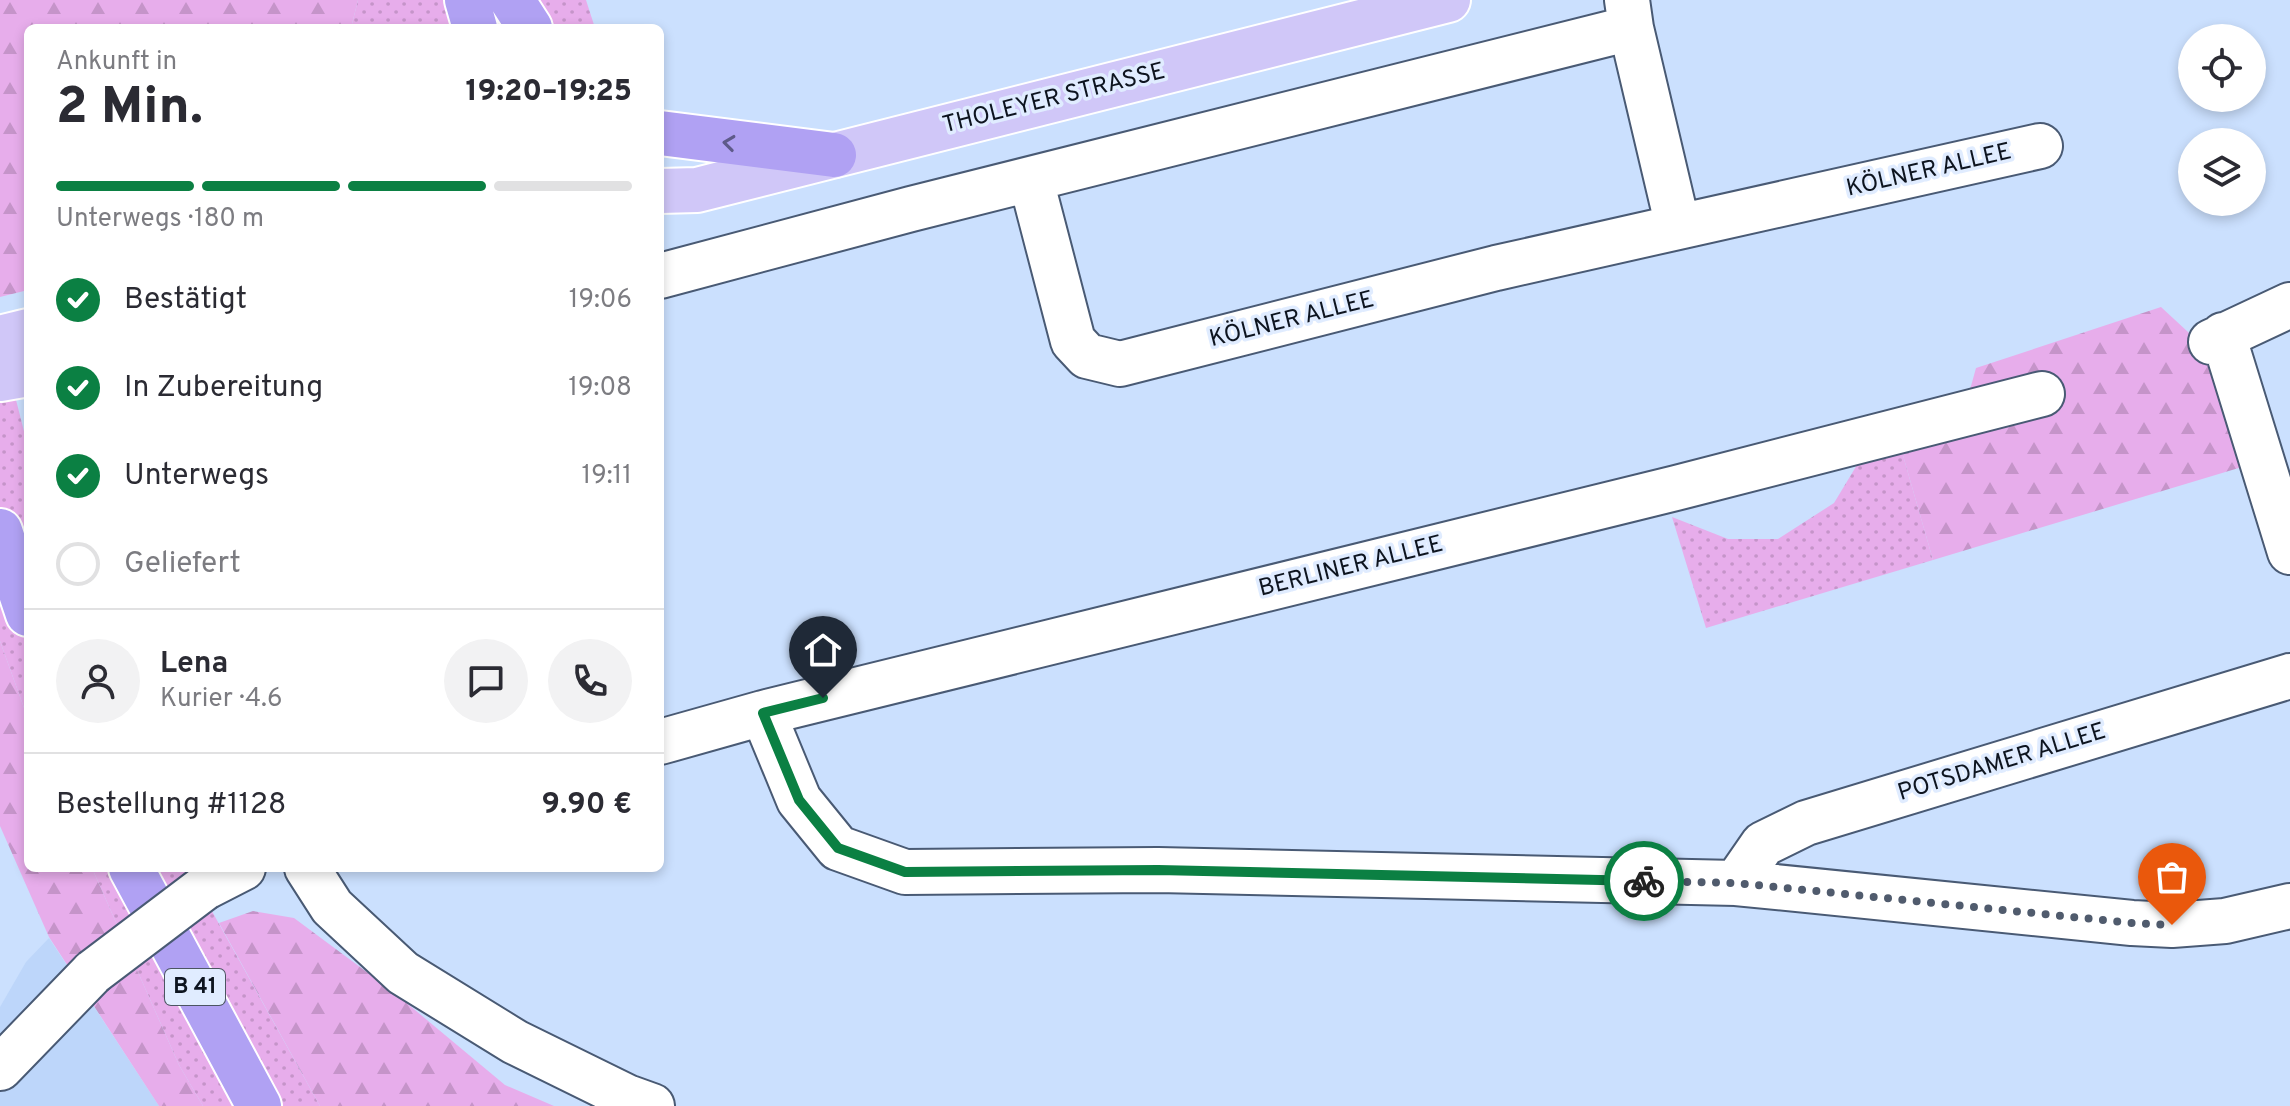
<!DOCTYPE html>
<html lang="de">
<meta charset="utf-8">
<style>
body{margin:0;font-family:Overpass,sans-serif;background:#f2f2f3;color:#2b2b33;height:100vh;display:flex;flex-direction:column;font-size:30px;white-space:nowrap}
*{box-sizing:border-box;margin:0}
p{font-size:26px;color:#7c7c81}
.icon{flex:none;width:44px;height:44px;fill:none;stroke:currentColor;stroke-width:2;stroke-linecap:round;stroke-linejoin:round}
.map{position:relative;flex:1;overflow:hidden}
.details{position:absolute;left:24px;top:24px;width:640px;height:848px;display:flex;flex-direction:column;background:#fff;border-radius:12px;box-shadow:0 4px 12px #0003}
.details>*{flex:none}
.fabs{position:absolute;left:2178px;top:24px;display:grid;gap:16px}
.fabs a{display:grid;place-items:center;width:88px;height:88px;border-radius:50%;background:#fff;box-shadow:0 4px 12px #0003;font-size:40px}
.pin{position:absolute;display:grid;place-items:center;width:68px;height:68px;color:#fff;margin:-82px -34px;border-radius:50% 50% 50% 0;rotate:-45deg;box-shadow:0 0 8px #0007}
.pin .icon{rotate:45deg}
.courier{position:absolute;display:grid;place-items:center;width:80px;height:80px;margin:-40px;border:6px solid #0b8043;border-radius:50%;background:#fff;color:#222;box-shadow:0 2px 10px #0007}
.overview em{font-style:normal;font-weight:800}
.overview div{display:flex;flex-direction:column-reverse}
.overview{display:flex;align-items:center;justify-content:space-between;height:136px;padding:0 32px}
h1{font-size:52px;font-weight:800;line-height:60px}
.bar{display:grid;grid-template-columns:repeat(4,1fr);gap:12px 8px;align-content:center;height:96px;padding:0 32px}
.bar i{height:10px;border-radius:6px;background:#e1e1e2}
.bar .on{background:#0b8043}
.bar p{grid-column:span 4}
.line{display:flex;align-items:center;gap:20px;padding:0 32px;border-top:2px solid #e1e1e2}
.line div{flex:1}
.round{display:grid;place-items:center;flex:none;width:84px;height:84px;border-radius:42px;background:#f2f2f3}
ol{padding:0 32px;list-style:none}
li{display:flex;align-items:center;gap:24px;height:88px}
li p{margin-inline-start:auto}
li .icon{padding:8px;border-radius:50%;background:#0b8043;color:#fff;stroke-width:4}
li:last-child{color:#7c7c81}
li i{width:44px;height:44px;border:4px solid #e1e1e2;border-radius:50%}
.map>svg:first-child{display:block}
.built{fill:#bdd6fa}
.grass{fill:url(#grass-dots)}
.forest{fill:url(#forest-firs)}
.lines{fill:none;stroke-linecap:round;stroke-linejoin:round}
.minor-casing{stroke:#495a74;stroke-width:48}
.major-casing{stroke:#fff;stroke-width:48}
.highway-casing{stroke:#fff;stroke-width:48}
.minor{stroke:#fff;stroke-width:44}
.major{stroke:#d0c7f8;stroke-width:44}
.highway{stroke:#b0a1f3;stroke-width:44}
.minor-bridge-casing{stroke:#495a74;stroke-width:48;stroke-linecap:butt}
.minor-bridge{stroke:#fff;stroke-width:44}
.oneway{stroke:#5e5a89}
.done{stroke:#505b6d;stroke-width:8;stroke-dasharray:0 14.4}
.route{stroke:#0b8043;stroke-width:10}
.labels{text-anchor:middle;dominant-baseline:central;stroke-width:7;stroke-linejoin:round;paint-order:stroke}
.shield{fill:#e0ecff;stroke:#4c5562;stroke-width:2}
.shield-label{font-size:22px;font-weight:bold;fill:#0d141f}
.street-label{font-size:24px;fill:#0d141f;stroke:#e0ecff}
</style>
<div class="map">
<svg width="2290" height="1106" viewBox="0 0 2290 1106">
<defs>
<pattern id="grass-dots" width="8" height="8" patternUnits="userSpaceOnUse" patternTransform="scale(2)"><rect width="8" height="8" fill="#e7adeb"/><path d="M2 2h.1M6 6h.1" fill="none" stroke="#c594c9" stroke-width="1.8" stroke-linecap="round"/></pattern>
<pattern id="forest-firs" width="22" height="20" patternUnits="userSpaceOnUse" patternTransform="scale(2)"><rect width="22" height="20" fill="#e7adeb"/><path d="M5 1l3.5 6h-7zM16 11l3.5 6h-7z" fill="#c594c9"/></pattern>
</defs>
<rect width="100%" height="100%" fill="#cbe0fe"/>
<path class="built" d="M 49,938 L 159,1106 L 0,1106 L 0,1007 L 26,962 Z"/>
<path class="grass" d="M 358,0 L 586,0 L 595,28 L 351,28 Z
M 0,337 L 28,447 L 28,719 L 0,641 Z
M 1896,431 L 1933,560 L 1706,628 L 1672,517 L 1728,539 L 1778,539 L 1834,503 L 1860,460 Z
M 92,868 L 188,868 L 320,1106 L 203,1106 L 179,1065 Z"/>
<path class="forest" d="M 0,0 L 358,0 L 351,28 L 28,28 L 28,290 L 0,297 Z
M 2161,307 L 2201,344 L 2262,461 L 1933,560 L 1896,431 L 1963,415 L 1976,368 Z
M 0,641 L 28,719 L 28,868 L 92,868 L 179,1065 L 203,1106 L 159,1106 L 49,937 L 0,826 Z
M 253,911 L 294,918 L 391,990 L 505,1085 L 554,1106 L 320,1106 L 219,923 Z"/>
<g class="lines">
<g class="minor-casing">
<path id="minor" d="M 1627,0 L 1631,28 L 1678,227 L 2040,146
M 1031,180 L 1073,341 L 1087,356 L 1120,364 L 1496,268 L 1678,227
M 660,276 L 911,209 L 1631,28
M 2223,335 L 2290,552
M 2211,342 L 2290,305
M 763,713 L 799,800 L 838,848 L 905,872 L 1158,870 L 1736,883 L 2132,923 L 2172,925 L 2225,921 L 2290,906
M 660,742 L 763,713 L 1676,488 L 2042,394
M 307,868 L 332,907 L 403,973 L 515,1042 L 627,1097 L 652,1106
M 1736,883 L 1763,844 L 1806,823 L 2290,676
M 204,888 L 243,868
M 0,1068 L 93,972"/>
</g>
<g class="major-casing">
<path id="major" d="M 660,191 L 697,190 L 1448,0
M 0,338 L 28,331
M 0,379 L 28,374"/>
</g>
<g class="highway-casing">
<path id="highway" d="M 467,0 L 475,28
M 512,0 L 530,28
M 660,133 L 834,155
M 0,531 L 28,614
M 131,868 L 259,1106"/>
</g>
<use href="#minor" class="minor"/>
<use href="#major" class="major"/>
<use href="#highway" class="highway"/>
<g class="minor-bridge-casing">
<path id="minor-bridge" d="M 93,972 L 204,888"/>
</g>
<use href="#minor-bridge" class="minor-bridge"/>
</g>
<defs><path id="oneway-chevron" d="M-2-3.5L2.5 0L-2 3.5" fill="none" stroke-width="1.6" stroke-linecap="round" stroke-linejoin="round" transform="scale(2)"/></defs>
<use class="oneway" href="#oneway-chevron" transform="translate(729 143) rotate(-173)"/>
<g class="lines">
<path class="done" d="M 1644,881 L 1736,883 L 2132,923 L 2172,925"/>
<path class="route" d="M 823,698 L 763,713 L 799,800 L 838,848 L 905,872 L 1158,870 L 1644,881"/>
</g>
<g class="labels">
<rect class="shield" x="165" y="969" width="60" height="36" rx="6"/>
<g class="shield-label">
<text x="195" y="987">B 41</text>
</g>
<g class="street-label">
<text transform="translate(1054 99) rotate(-14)">THOLEYER STRASSE</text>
<text transform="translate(1929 171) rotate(-13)">KÖLNER ALLEE</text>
<text transform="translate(1292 320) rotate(-14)">KÖLNER ALLEE</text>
<text transform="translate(1351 567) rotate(-14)">BERLINER ALLEE</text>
<text transform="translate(2002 763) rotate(-17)">POTSDAMER ALLEE</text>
</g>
</g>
</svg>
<div class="fabs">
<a><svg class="icon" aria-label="locate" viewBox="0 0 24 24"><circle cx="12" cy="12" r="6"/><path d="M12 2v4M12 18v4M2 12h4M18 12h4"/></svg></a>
<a><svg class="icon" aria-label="layers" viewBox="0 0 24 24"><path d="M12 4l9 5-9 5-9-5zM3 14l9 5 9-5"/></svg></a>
</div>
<div class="pin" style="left:2172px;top:925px;background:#ea580c"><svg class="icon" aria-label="bag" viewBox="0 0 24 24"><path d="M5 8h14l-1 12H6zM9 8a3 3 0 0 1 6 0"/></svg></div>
<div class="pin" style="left:823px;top:698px;background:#1f2937"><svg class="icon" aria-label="home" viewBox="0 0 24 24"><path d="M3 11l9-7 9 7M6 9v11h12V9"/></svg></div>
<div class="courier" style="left:1644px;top:881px"><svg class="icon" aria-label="bike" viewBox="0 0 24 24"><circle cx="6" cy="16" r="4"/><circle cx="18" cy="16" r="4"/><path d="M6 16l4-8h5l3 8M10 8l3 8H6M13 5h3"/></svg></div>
<section class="details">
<div class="overview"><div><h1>2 Min.</h1><p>Ankunft in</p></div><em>19:20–19:25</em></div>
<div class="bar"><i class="on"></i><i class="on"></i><i class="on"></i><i></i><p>Unterwegs · 180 m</p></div>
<ol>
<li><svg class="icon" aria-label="check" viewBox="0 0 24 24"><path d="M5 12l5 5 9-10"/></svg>Bestätigt<p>19:06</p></li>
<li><svg class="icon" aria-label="check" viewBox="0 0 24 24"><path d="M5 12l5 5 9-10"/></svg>In Zubereitung<p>19:08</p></li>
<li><svg class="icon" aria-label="check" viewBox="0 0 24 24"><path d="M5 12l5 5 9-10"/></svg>Unterwegs<p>19:11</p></li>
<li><i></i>Geliefert</li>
</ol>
<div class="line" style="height:144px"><a class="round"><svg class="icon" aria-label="person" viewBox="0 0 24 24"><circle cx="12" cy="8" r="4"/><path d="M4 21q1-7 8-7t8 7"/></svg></a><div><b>Lena</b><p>Kurier · 4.6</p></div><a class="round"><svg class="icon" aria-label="chat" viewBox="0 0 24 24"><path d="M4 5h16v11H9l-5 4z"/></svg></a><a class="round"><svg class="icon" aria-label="phone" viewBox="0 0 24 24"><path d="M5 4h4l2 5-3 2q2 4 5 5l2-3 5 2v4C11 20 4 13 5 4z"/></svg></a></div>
<div class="line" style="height:104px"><div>Bestellung #1128</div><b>9.90 €</b></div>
</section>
</div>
